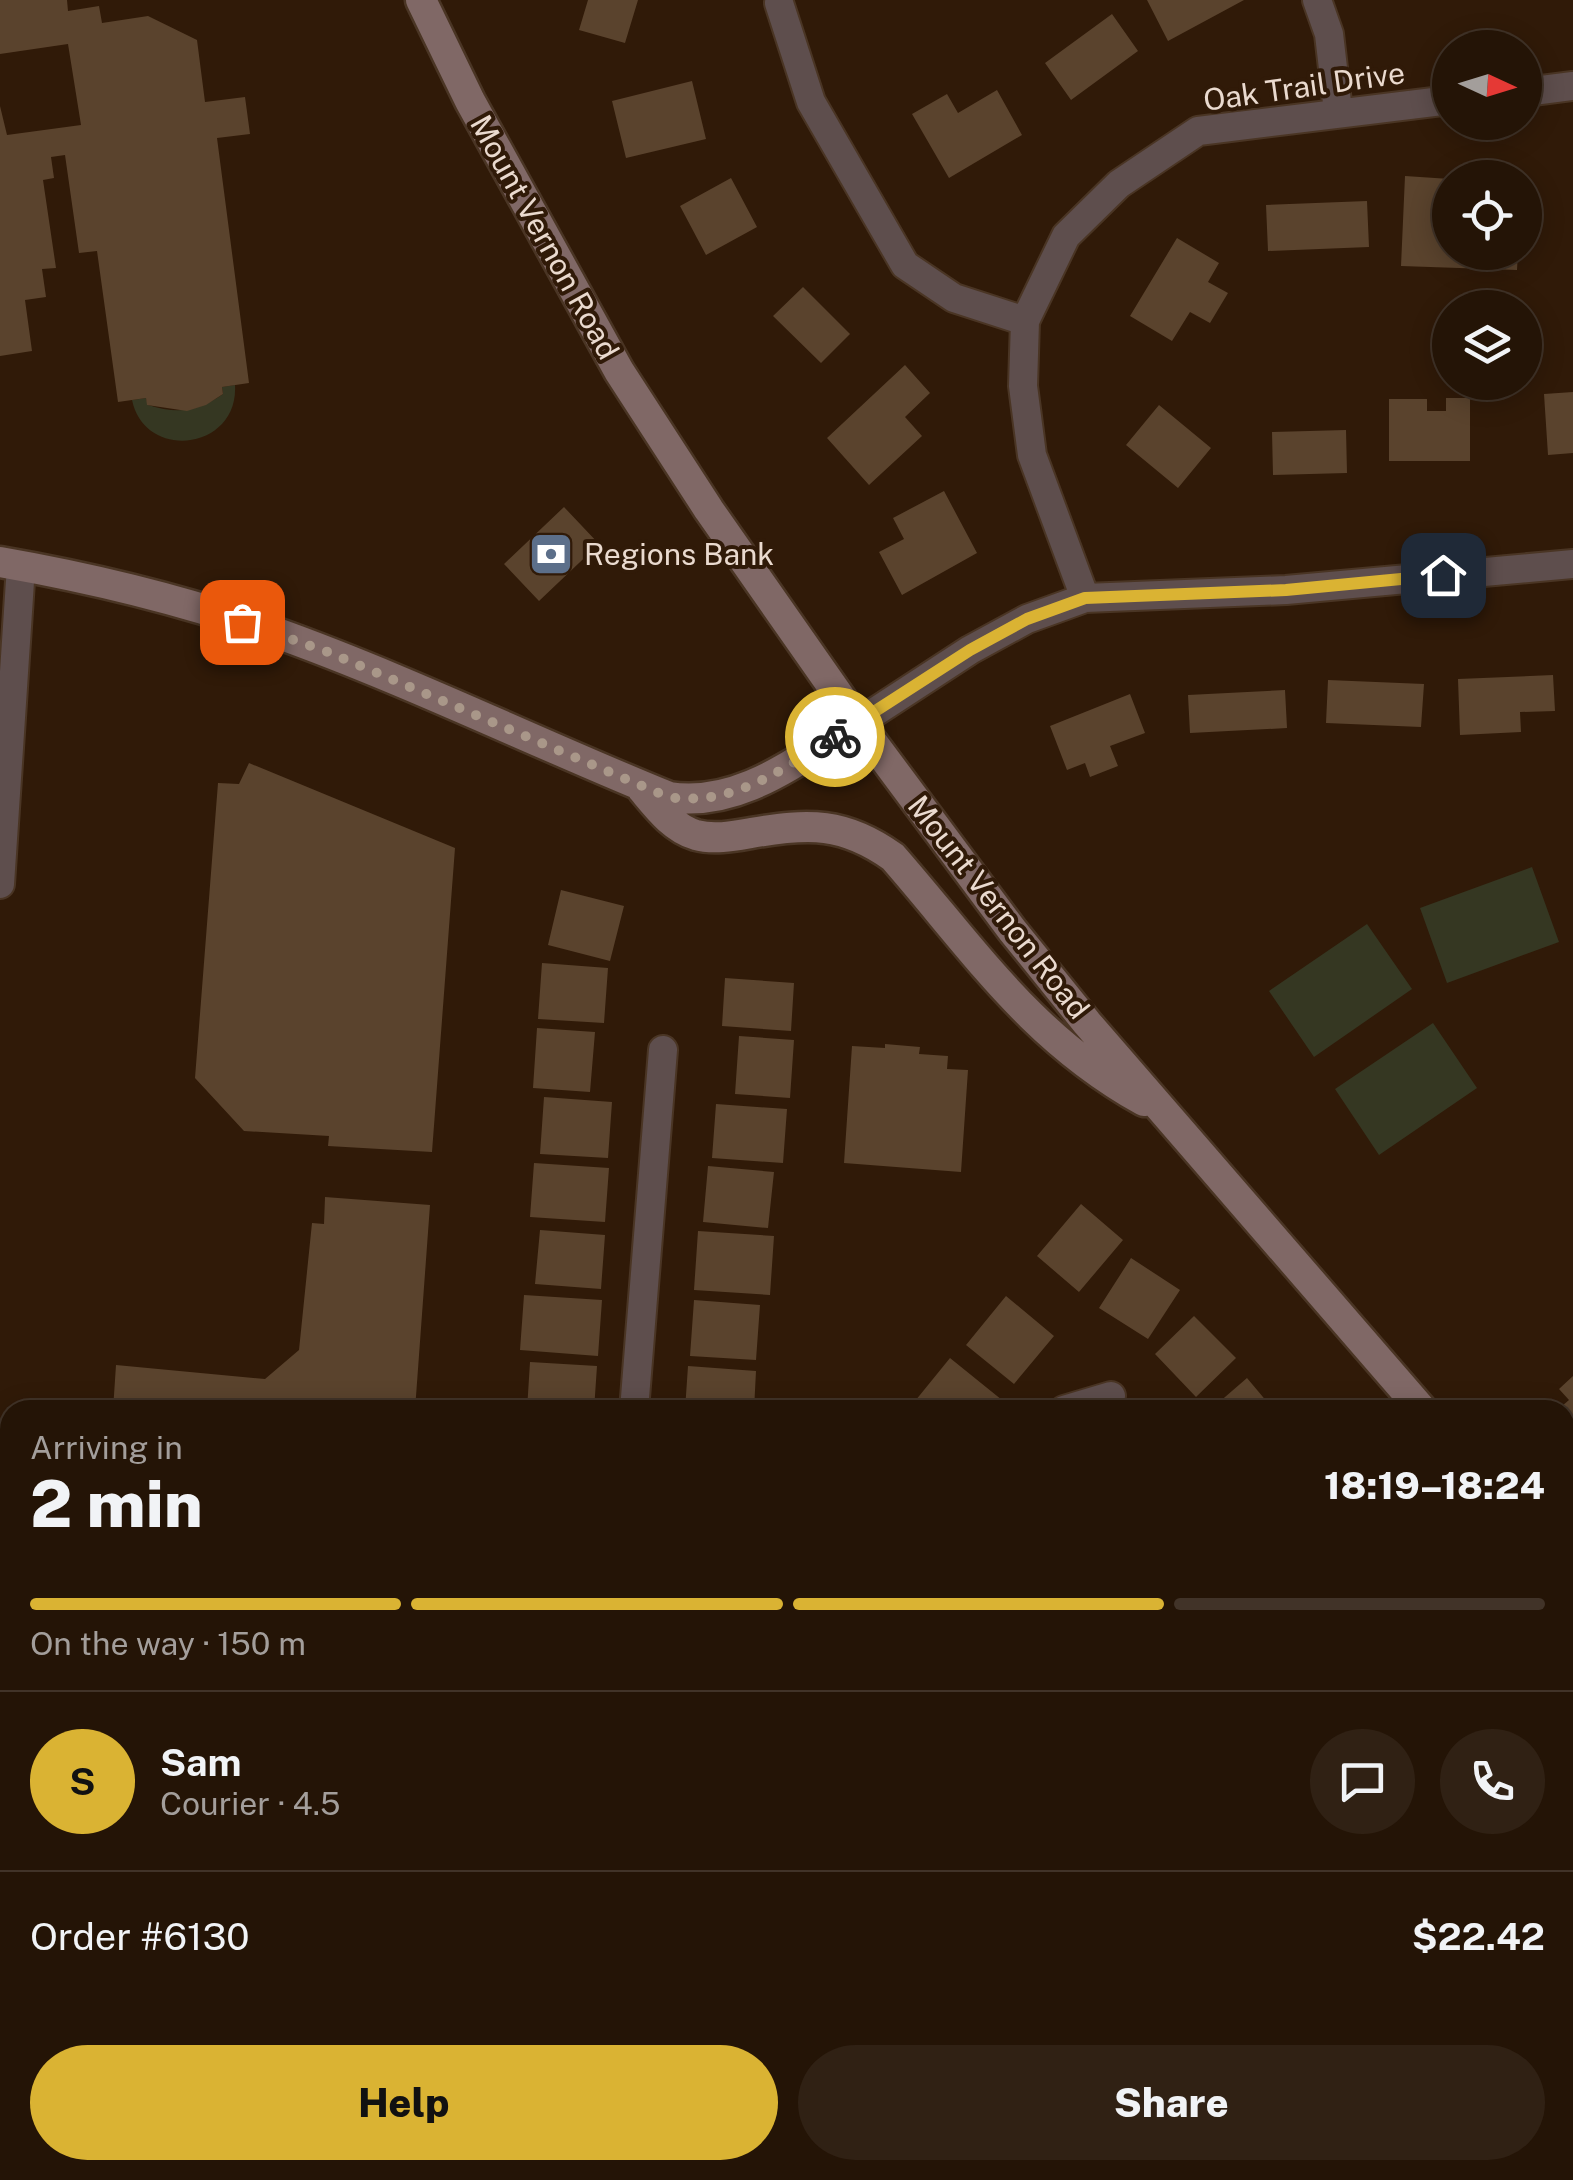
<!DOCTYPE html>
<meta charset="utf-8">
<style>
body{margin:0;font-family:"Public Sans",sans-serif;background:#302114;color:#f1f3f6;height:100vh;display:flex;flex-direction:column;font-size:38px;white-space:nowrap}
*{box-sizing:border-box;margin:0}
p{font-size:32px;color:#a39e9b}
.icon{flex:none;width:55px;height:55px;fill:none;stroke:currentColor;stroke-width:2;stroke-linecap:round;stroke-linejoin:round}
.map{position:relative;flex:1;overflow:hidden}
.sheet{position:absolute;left:0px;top:1400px;width:1575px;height:780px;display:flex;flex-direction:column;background:#241406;border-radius:30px 30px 0 0;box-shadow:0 5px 25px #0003,0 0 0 2px #413328}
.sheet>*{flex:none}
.needle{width:65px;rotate:94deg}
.buttons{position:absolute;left:1432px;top:30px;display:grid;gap:20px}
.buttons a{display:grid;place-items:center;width:110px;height:110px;border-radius:50%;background:#241406;box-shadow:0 5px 25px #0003,0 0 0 2px #413328;font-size:50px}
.pin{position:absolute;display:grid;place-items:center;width:85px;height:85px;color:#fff;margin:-42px;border-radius:20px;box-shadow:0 5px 15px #0006}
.courier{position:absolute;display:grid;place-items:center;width:100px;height:100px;margin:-50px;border:8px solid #dab333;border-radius:50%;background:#fff;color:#222;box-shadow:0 2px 12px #0007}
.summary em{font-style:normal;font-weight:800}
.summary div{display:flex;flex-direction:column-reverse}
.summary{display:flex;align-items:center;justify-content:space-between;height:170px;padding:0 30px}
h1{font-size:65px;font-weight:800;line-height:75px}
.bar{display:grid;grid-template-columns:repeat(4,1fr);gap:15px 10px;align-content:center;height:120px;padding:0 30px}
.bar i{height:12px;border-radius:8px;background:#413328}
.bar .active{background:#dab333}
.bar p{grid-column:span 4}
.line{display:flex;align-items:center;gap:25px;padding:0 30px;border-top:2px solid #413328}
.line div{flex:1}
.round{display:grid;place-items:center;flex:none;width:105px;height:105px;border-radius:52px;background:#302114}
.button{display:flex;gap:20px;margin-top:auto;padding:20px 30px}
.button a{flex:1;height:115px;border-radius:60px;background:#dab333;color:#111;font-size:40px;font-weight:800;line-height:115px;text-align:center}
.button a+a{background:#302114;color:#f1f3f6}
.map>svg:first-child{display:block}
.green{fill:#353722}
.building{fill:#5a432d}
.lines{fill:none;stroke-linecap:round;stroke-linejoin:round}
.street-casing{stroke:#4a3524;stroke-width:32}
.secondary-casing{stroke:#4a3524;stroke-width:35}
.street{stroke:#5e4e4d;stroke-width:28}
.secondary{stroke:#806866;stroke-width:30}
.done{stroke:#a99789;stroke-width:10;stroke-dasharray:0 18}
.route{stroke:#dab333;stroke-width:12}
.labels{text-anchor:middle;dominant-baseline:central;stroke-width:8;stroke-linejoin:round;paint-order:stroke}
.street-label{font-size:30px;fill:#eadacf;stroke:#301a08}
.poi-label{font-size:30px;fill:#eadacf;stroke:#301a08;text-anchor:start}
</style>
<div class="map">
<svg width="1573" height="2180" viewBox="0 0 1573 2180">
<rect width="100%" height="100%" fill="#301a08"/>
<path class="green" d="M 235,385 C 239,450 145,462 132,400 L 146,398 L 148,405 C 177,414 197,412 223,394 L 222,387 Z
M 1532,867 L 1559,942 L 1447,983 L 1420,908 Z
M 1367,924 L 1412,989 L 1314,1057 L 1269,991 Z
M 1433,1023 L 1477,1088 L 1379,1155 L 1335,1089 Z"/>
<path class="building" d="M 0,0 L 67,0 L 68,11 L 99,6 L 102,23 L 148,16 L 197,40 L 205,102 L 245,97 L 250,134 L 217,138 L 249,383 L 222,387 L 223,394 L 206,405 L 187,411 L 147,405 L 146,398 L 118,402 L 97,251 L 79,253 L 65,155 L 51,157 L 54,178 L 43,180 L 56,268 L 42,269 L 46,297 L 25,300 L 32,351 L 0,356 L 0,106 L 7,135 L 81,125 L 68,44 L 0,54 Z
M 588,0 L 638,0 L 625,43 L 579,30 Z
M 1147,0 L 1244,0 L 1168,41 Z
M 1112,14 L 1138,51 L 1071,100 L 1045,63 Z
M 692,81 L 706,139 L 626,158 L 612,101 Z
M 997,90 L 1022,135 L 949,178 L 912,114 L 947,94 L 958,113 Z
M 1405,176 L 1450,179 L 1450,252 L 1518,252 L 1517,270 L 1401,266 Z
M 731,178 L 757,227 L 706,255 L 680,206 Z
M 1367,201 L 1369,247 L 1268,251 L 1266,205 Z
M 1177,238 L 1219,263 L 1208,282 L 1228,293 L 1210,323 L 1190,312 L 1172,341 L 1130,316 Z
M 803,287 L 850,334 L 821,363 L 773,316 Z
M 905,365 L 930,393 L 905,417 L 922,436 L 869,485 L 827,438 Z
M 1573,392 L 1573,453 L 1548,455 L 1544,394 Z
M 1446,398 L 1470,398 L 1470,461 L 1389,461 L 1389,399 L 1427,399 L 1427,411 L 1446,411 Z
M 1159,405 L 1211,448 L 1178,488 L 1126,445 Z
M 1346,430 L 1347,473 L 1273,475 L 1272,432 Z
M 944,491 L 977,553 L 902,595 L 879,552 L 904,539 L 893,518 Z
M 564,507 L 599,544 L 539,601 L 504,564 Z
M 1553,675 L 1555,711 L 1520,712 L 1521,732 L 1460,735 L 1458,679 Z
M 1328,680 L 1424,684 L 1421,727 L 1326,723 Z
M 1285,690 L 1287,728 L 1190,733 L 1188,695 Z
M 1130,694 L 1145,733 L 1110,746 L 1118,766 L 1090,777 L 1085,763 L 1067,770 L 1050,726 Z
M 249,763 L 455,848 L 432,1152 L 328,1146 L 329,1136 L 244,1131 L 195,1078 L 218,783 L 239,784 Z
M 561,890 L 624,906 L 610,961 L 548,945 Z
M 542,963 L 608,968 L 604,1023 L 538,1019 Z
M 725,978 L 794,983 L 791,1031 L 722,1026 Z
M 537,1028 L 595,1032 L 590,1092 L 533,1088 Z
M 739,1036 L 794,1040 L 790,1098 L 735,1094 Z
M 885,1044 L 920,1047 L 919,1054 L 948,1056 L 947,1069 L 968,1070 L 961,1172 L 844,1163 L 852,1046 L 885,1048 Z
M 544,1097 L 612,1102 L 608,1158 L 540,1154 Z
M 716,1104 L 787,1109 L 783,1163 L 712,1158 Z
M 534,1163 L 609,1168 L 605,1222 L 530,1217 Z
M 708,1166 L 774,1172 L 768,1228 L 703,1222 Z
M 325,1197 L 430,1205 L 415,1410 L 113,1410 L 116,1365 L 265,1379 L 299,1350 L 312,1223 L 324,1224 Z
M 1081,1204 L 1123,1240 L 1079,1292 L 1037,1256 Z
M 540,1230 L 605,1235 L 601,1289 L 535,1284 Z
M 698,1231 L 774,1236 L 770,1295 L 694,1290 Z
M 1131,1258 L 1180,1290 L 1148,1339 L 1099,1308 Z
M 524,1295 L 602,1300 L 598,1356 L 520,1350 Z
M 1006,1296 L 1054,1336 L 1014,1384 L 966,1345 Z
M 694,1300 L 760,1305 L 756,1360 L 690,1356 Z
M 1194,1316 L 1236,1358 L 1196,1397 L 1155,1354 Z
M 950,1358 L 1002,1400 L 994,1410 L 917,1410 L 911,1406 Z
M 530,1362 L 597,1366 L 594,1410 L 527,1410 Z
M 688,1366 L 756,1371 L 754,1410 L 685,1410 Z
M 1573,1376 L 1573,1418 L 1562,1406 L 1569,1400 L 1559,1389 Z
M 1247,1378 L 1274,1410 L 1210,1410 Z
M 0,1795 L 10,1796 L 10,1899 L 0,1897 Z
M 1573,1887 L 1573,2003 L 1565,1987 L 1565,1891 Z
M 303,2170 L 306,2180 L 273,2180 L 301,2170 Z
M 323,2170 L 383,2170 L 385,2180 L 325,2180 Z
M 404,2170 L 446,2170 L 422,2180 L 408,2180 Z
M 813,2170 L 884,2170 L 892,2180 L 814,2180 L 809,2174 Z
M 1074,2170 L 1147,2170 L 1136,2180 L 1083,2180 Z
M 1265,2170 L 1390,2170 L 1373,2180 L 1267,2180 L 1262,2172 Z"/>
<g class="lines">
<g class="street-casing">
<path id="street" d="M 1317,0 L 1329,34 L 1338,111
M 779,3 L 811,102 L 905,265 L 954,298 L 1025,321
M 1525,92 L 1573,86
M 1085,598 L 1032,455 L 1023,386 L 1025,321 L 1066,236 L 1119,184 L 1198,131 L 1450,100
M 858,723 L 970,650 L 1027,619 L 1085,598 L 1286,590 L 1573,564
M 0,884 L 21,566
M 634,1410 L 663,1050
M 1064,1410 L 1111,1396
M 0,1578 L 10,1572
M 0,1622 L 10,1639
M 0,1717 L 10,1711
M 590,2180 L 646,2170
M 1193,2180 L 1204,2170"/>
</g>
<g class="secondary-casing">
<path id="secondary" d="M 421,0 L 470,101 L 619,371 L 709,510 L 858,723 L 1012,930 L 1087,1023 L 1422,1410
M 0,562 C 92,578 186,601 274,632 C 408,680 536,743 669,797 C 741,808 799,758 858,723
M 643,790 C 658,808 673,828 696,835 C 714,840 734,836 751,833 C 809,823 844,822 893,857 C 975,951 1031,1038 1144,1101
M 1565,1576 L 1573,1585"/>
</g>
<use href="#street" class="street"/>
<use href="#secondary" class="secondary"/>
</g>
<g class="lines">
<path class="done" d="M 242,622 L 328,652 L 668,797 C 734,807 782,769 835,737"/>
<path class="route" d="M 835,737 L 970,650 L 1027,619 L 1085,598 L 1286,590 L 1443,575"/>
</g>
<defs>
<g id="bank-square" transform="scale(2.25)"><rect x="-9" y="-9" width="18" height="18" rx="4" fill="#5c6f8a" stroke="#301a08"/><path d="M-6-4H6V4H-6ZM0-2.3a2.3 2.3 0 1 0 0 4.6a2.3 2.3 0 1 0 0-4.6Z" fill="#fff"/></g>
</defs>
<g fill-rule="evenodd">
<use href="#bank-square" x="551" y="554"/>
</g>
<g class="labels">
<g class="street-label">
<text transform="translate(1304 86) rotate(-8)">Oak Trail Drive</text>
<text transform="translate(545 237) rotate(61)">Mount Vernon Road</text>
<text transform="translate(999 907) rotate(52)">Mount Vernon Road</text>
</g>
<g class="poi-label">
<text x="584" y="554">Regions Bank</text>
</g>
</g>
</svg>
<div class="buttons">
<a><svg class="needle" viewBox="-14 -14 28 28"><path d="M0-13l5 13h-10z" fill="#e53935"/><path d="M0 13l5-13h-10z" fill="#a39e9b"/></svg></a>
<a><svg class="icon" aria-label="locate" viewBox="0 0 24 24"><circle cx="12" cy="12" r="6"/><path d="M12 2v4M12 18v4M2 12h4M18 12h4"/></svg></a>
<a><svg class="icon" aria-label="layers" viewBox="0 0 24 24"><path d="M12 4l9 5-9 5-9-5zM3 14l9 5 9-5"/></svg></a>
</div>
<div class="pin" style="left:242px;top:622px;background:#ea580c"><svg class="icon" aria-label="bag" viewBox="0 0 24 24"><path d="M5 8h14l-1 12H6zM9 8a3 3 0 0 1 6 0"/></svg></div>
<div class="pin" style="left:1443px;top:575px;background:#1f2937"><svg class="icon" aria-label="home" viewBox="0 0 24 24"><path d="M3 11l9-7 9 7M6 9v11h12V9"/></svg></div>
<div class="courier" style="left:835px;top:737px"><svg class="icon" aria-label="bike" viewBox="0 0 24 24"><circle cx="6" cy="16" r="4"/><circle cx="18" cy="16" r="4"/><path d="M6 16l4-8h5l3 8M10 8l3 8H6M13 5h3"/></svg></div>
<section class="sheet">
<div class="summary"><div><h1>2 min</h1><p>Arriving in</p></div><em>18:19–18:24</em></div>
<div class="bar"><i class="active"></i><i class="active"></i><i class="active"></i><i></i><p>On the way · 150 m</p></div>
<div class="line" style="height:180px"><b class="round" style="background:#dab333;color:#111">S</b><div><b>Sam</b><p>Courier · 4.5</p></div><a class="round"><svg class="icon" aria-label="chat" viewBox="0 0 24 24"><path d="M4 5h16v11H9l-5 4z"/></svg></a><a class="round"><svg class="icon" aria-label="phone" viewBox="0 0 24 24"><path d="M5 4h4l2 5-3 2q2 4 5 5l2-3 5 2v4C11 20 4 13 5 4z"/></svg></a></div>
<div class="line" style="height:130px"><div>Order #6130</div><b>$22.42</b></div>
<div class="button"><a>Help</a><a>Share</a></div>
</section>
</div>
